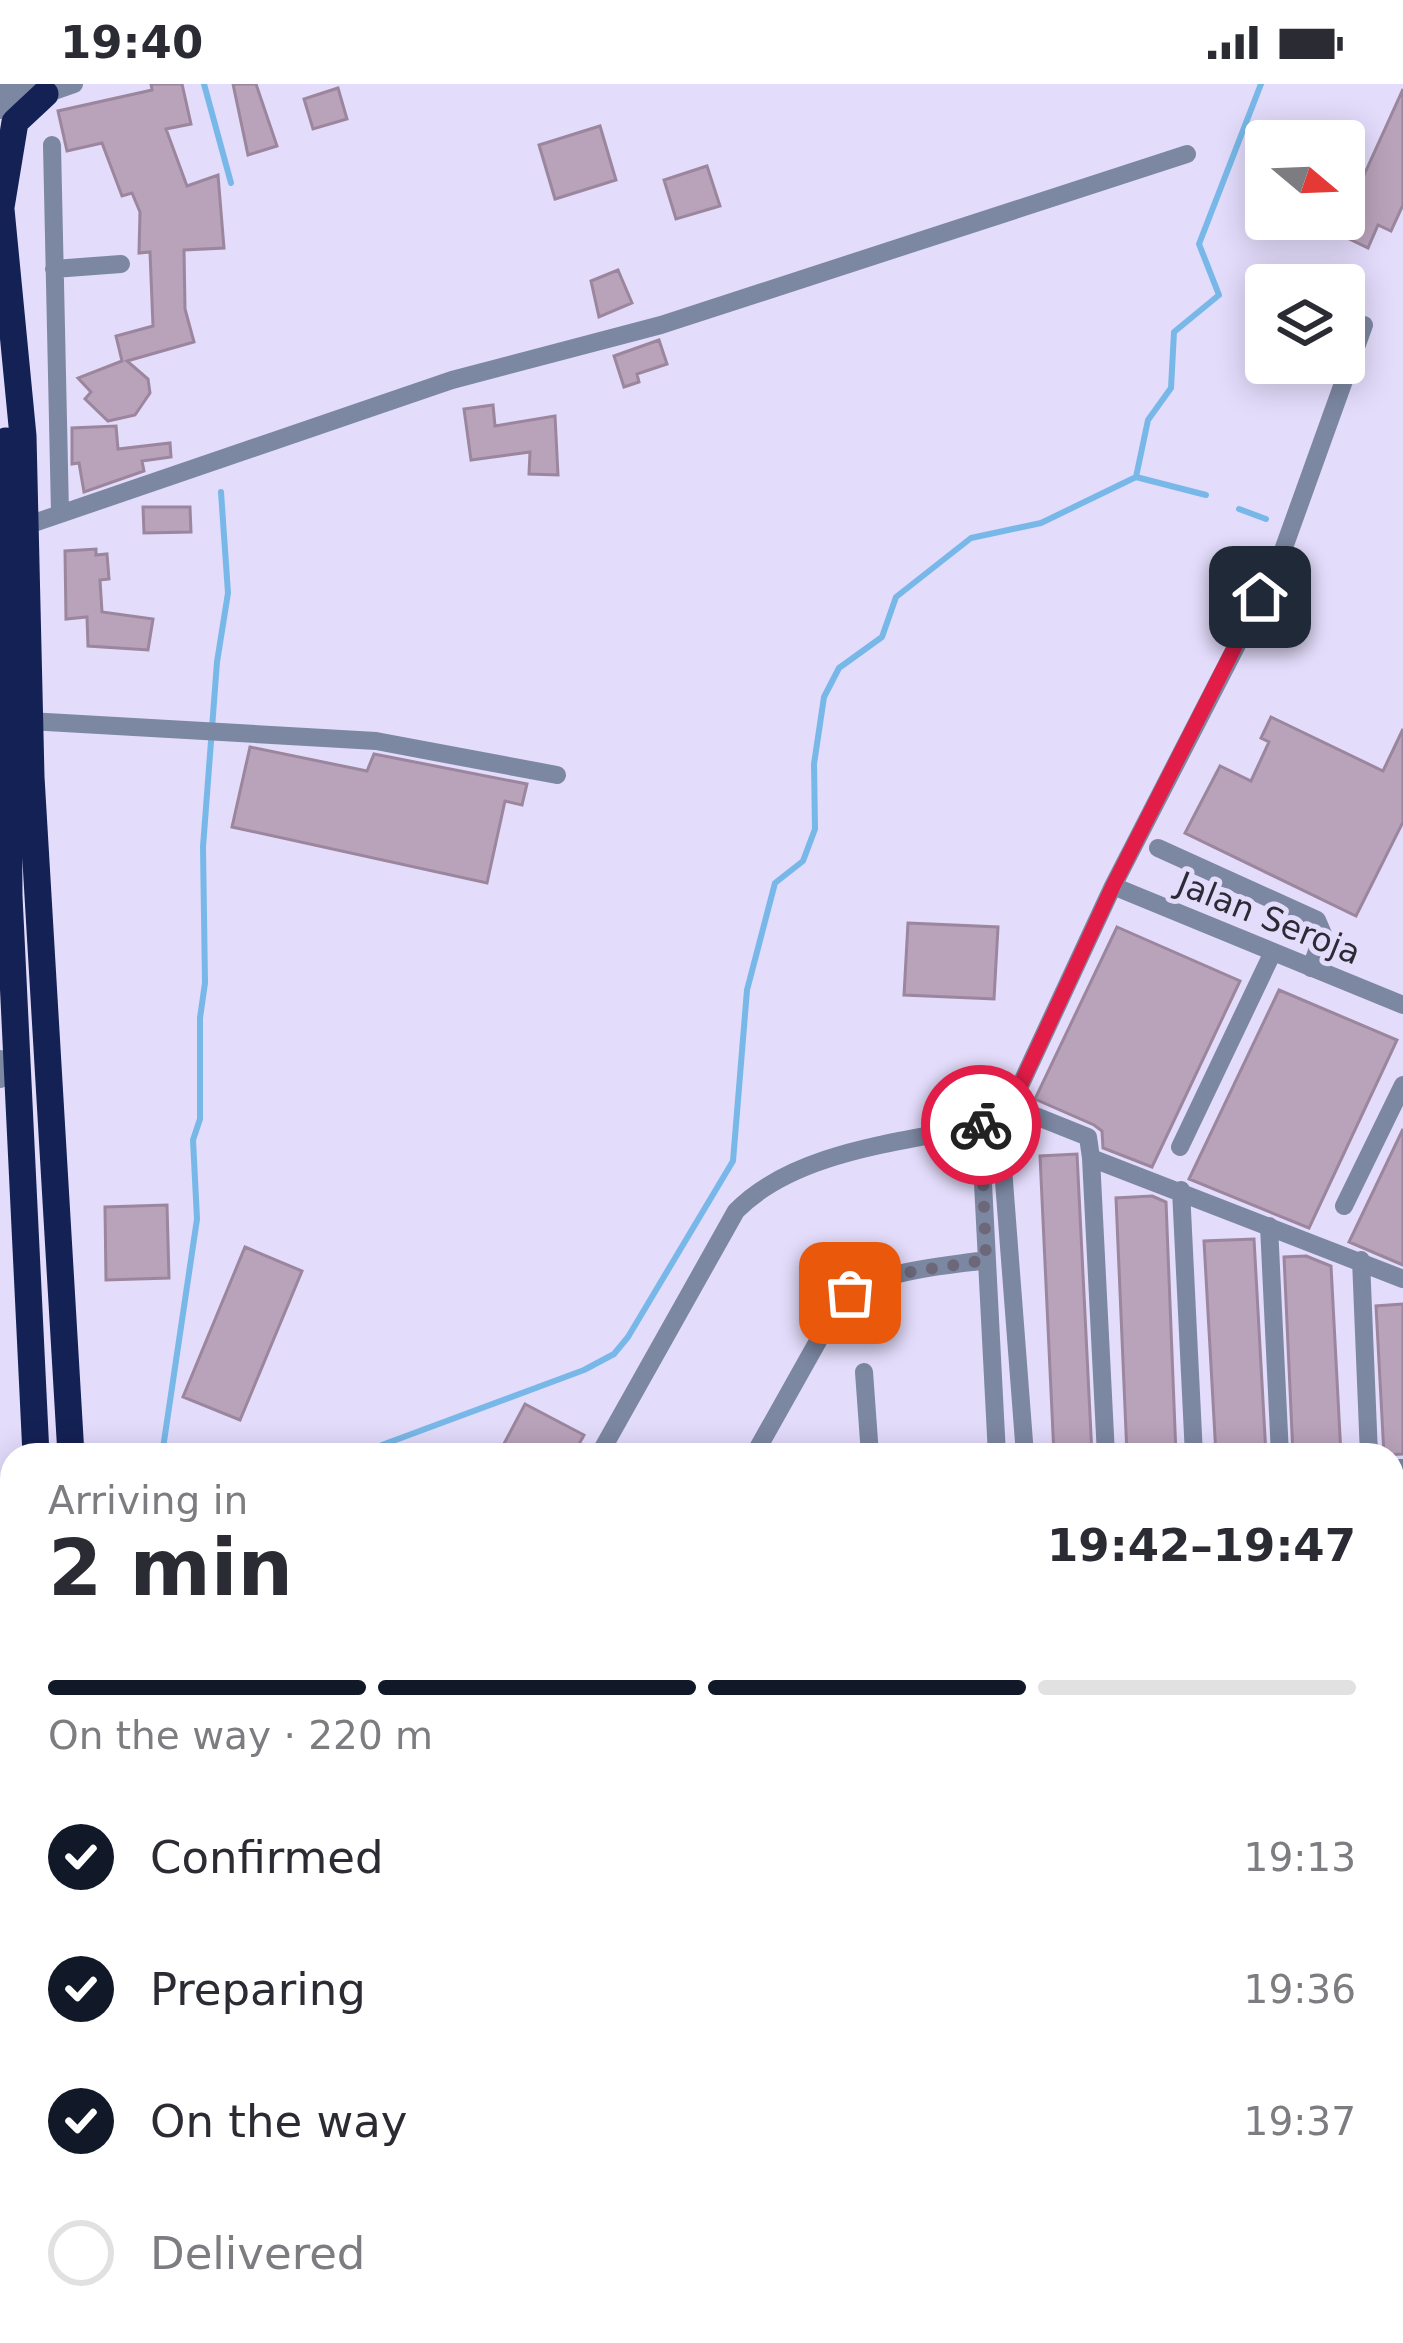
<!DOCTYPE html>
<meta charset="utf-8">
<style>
body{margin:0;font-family:"DejaVu Sans",sans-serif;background:#f7f7f7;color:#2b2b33;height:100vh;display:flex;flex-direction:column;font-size:45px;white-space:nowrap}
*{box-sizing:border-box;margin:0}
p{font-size:39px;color:#7c7c81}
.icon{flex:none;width:66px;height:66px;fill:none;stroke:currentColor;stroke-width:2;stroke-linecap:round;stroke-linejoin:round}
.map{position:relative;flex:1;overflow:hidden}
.side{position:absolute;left:0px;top:1359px;width:1404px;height:900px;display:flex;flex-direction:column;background:#fff;border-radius:36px 36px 0 0;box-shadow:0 6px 30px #0003}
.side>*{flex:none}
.needle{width:78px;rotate:109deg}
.controls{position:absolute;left:1245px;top:36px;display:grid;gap:24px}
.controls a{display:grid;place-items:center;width:120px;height:120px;border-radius:12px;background:#fff;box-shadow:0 6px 30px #0003;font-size:60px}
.pin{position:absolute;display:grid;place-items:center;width:102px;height:102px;color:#fff;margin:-51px;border-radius:24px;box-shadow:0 6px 18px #0006}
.courier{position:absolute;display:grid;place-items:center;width:120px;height:120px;margin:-60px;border:9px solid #e11d48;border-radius:50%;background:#fff;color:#222;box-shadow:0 3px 15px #0007}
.head em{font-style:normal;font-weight:600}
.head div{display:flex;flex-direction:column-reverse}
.head{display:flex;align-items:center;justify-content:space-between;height:204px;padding:0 48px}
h1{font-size:78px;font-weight:600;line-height:90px}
.bar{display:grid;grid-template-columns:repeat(4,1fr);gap:18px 12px;align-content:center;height:144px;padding:0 48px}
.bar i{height:15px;border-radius:9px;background:#e1e1e2}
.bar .active{background:#111827}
.bar p{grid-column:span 4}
ol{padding:0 48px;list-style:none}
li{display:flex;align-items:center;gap:36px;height:132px}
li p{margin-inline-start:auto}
li .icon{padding:12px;border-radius:50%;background:#111827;color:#fff;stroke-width:4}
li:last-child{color:#7c7c81}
li i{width:66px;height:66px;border:6px solid #e1e1e2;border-radius:50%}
.status{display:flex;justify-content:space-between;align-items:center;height:84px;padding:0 60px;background:#fff;direction:ltr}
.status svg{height:33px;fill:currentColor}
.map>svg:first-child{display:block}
.green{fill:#e7adc8}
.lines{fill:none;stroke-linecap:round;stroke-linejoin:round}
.stream{stroke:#78b8e8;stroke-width:6}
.building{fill:#b9a3bb;stroke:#9b869e;stroke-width:3}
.minor{stroke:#7c87a2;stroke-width:18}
.highway{stroke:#142154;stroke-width:27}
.done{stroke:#6c687a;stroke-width:12;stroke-dasharray:0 21.6}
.route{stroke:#e11d48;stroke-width:15}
.labels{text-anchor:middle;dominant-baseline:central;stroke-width:10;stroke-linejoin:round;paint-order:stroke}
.street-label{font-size:33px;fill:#2c2a35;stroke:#e3dcfb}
</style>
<div class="status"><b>19:40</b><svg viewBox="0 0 49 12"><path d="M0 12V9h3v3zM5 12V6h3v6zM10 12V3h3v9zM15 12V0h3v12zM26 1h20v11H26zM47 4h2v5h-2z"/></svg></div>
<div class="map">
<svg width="1403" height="2259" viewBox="0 0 1403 2259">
<rect width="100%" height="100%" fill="#e3dcfb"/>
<path class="green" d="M 0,1624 C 17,1679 15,1731 0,1786 Z
M 1392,2054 L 1403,2059 L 1403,2259 L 1040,2259 L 986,2247 L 1392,2247 Z"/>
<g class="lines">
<path class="stream" d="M 204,0 L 231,99
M 1136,393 L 1206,411
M 1239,425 L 1266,435
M 162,1371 L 197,1135 L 193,1056 L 200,1035 L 200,934 L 205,899 L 203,763 L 217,578 L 228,509 L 221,408
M 355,1371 L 584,1286 L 614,1270 L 628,1253 L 733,1077 L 747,906 L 775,799 L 803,777 L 815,745 L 814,680 L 824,613 L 839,584 L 882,553 L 896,513 L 971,454 L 1041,439 L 1136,393 L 1148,336 L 1171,304 L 1174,248 L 1219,211 L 1199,160 L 1261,0
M 0,1535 L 12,1533"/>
</g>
<path class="building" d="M 151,0 L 182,0 L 191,40 L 166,45 L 187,102 L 218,91 L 224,164 L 184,166 L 185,225 L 194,258 L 127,277 L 148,295 L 150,309 L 135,331 L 108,337 L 85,315 L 91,308 L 78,294 L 122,277 L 116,252 L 153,242 L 150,168 L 139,169 L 140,128 L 132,109 L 122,112 L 102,59 L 67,67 L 58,27 L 152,6 Z
M 233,0 L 256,0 L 277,62 L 248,71 Z
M 338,4 L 347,35 L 313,45 L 304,15 Z
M 1403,5 L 1403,121 L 1391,147 L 1378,141 L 1368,164 L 1331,146 L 1336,135 L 1344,135 Z
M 600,42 L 616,96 L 555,115 L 539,61 Z
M 707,82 L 720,122 L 676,135 L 664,96 Z
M 618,186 L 632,219 L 599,233 L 591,197 Z
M 659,256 L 667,280 L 637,290 L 639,298 L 624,303 L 614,272 Z
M 493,321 L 495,342 L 555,332 L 558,391 L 529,390 L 530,368 L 471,376 L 464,325 Z
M 116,342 L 118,365 L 170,359 L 171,373 L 142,377 L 144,387 L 84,408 L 79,379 L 72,380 L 72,344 Z
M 143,423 L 190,423 L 191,448 L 144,449 Z
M 96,465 L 96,471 L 107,470 L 109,495 L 100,496 L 102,528 L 153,535 L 148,566 L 88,562 L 87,533 L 66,535 L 65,467 Z
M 1271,633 L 1383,687 L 1403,645 L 1403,738 L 1356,832 L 1185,749 L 1220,682 L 1251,697 L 1269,658 L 1261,654 Z
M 250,663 L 367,687 L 374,670 L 527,700 L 522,721 L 505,717 L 487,799 L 232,743 Z
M 908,839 L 998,843 L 994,915 L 904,911 Z
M 1117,843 L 1240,897 L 1152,1083 L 1103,1064 L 1102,1047 L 1094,1041 L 1035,1015 Z
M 1279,906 L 1397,956 L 1309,1144 L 1189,1095 Z
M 1403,1045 L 1403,1181 L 1349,1158 Z
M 1077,1070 L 1092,1371 L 1054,1371 L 1040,1072 Z
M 1152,1112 L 1166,1118 L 1176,1371 L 1127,1371 L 1116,1114 Z
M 167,1121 L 169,1194 L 106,1196 L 105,1123 Z
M 1254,1155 L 1266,1371 L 1216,1371 L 1204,1157 Z
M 245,1163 L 302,1187 L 240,1336 L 183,1313 Z
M 1306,1172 L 1331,1182 L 1341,1371 L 1293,1371 L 1284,1173 Z
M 1403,1220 L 1403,1370 L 1384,1371 L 1376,1222 Z
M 525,1320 L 584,1351 L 573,1371 L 498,1371 Z"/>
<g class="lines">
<path class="minor" d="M 0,8 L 27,0
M 0,26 L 74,0
M 52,61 L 60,429
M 54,185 L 121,180
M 28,441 L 452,296 L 661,241 L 1187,70
M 29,637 L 376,657 L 557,691
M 1158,764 L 1317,836 L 1323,850 L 1311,884
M 1113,802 L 1403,921
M 0,975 L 16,984 L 0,995
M 1008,1021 L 1088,1053 L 1091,1074 L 1403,1195
M 980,1041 L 997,1371
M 1000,1045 L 1025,1371
M 1180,1063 L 1272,870
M 1091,1074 L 1106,1371
M 1181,1106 L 1194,1371
M 1344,1122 L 1403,1001
M 1269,1142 L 1280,1371
M 1361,1176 L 1369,1371
M 864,1288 L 870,1371
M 599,1371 L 736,1127 C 795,1067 900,1059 980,1041 L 1000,1045 L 1113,802 L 1277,483 L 1364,241
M 754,1371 L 836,1225 C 874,1184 934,1184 986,1176
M 1392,1384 L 1403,1384
M 1392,1457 L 1403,1457
M 1392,1647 L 1403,1646
M 1392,1934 L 1403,1940
M 0,2154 L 12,2157
M 451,2247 L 508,2259
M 754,2248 L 754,2247
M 23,2259 L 26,2247
M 101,2259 L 104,2247
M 197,2259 L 200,2247
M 308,2259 L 311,2247
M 391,2259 L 394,2247
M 899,2259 L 902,2247"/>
<path class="highway" d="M 0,115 L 23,352 L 31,693 L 71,1371
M 1,123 L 15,38 L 45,10
M 6,357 L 9,812 L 36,1371
M 0,1952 L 12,1900
M 0,2101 L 12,2045"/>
</g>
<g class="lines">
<path class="done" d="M 850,1209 L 885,1192 L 986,1176 L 981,1041"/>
<path class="route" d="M 981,1041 L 1000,1045 L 1113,802 L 1260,513"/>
</g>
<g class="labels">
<g class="street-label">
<text transform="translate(1269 834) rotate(22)">Jalan Seroja</text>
</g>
</g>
</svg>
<div class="controls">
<a><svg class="needle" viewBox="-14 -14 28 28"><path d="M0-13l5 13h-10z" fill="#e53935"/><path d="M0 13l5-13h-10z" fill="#7c7c81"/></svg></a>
<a><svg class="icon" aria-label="layers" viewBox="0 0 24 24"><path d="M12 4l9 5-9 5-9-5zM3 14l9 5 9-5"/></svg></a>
</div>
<div class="pin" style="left:850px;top:1209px;background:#ea580c"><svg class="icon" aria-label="bag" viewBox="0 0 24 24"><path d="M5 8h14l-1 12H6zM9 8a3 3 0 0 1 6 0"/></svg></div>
<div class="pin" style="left:1260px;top:513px;background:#1f2937"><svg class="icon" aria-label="home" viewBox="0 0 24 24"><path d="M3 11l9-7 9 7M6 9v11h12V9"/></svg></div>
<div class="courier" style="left:981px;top:1041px"><svg class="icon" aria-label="bike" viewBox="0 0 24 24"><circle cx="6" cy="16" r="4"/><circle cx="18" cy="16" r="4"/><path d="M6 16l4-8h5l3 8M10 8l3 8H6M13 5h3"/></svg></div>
<section class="side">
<div class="head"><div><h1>2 min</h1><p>Arriving in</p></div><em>19:42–19:47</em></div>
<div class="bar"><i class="active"></i><i class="active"></i><i class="active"></i><i></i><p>On the way · 220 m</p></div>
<ol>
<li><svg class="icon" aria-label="check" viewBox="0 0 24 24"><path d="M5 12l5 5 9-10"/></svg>Confirmed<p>19:13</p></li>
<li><svg class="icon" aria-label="check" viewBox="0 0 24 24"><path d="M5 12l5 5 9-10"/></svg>Preparing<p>19:36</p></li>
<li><svg class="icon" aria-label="check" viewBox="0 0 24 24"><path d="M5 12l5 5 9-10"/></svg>On the way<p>19:37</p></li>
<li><i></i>Delivered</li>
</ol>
</section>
</div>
